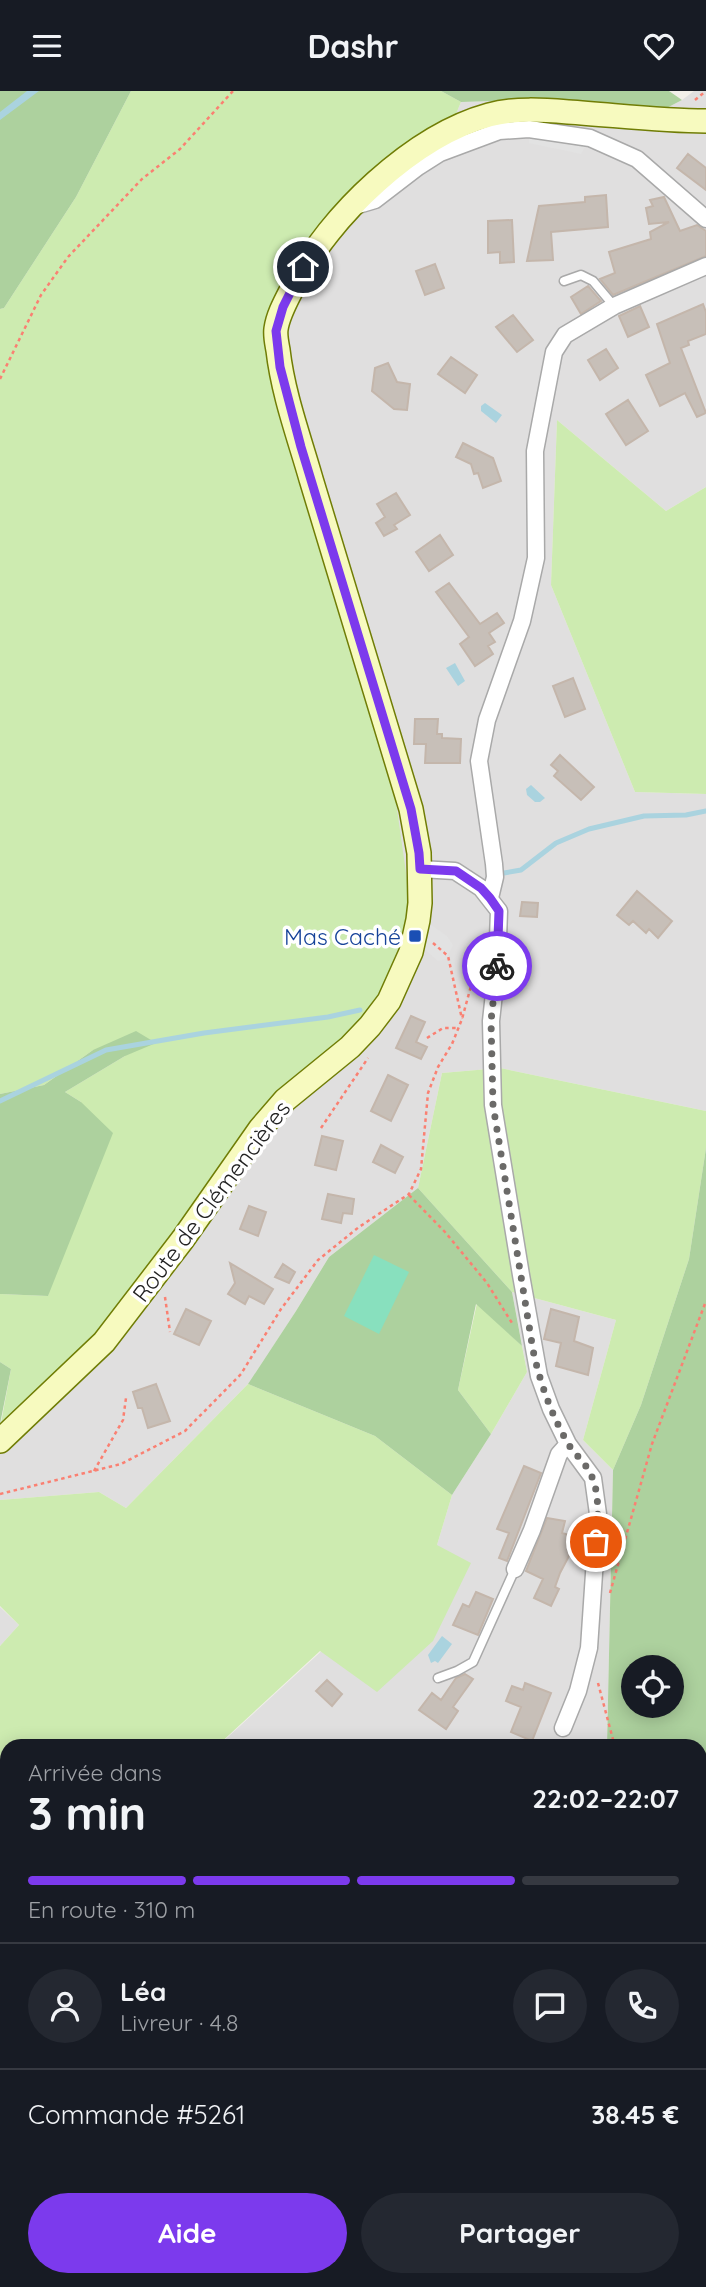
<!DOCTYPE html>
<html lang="fr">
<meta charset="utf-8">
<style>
body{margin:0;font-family:Quicksand,sans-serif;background:#242831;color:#f1f3f6;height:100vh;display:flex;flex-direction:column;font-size:26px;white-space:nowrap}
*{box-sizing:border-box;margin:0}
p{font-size:23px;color:#9ea1a6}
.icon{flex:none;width:38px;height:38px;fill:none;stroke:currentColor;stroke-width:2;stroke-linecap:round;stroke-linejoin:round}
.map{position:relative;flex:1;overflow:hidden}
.panel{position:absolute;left:0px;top:1648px;width:707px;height:548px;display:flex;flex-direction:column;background:#171b24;border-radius:21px 21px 0 0;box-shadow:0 4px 18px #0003}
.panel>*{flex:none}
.buttons{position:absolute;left:621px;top:1564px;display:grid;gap:14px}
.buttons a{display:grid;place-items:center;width:63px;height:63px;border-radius:50%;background:#171b24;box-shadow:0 4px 18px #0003;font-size:35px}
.pin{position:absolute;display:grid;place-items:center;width:60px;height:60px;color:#fff;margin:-30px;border:4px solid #fff;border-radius:50%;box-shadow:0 2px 7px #0007}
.courier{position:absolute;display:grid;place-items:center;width:70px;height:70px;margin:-35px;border:5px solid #7c3aed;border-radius:50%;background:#fff;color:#222;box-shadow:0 2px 9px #0007}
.overview em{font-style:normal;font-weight:800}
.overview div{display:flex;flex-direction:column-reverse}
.overview{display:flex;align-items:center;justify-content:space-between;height:119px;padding:0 28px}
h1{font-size:46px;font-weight:800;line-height:52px}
.bar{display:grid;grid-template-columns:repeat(4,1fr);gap:10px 7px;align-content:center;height:84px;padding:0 28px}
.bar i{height:9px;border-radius:5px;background:#363941}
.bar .current{background:#7c3aed}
.bar p{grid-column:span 4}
.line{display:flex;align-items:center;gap:18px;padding:0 28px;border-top:2px solid #363941}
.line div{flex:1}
.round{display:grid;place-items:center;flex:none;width:74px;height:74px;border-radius:37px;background:#242831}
.cta{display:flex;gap:14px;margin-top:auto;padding:14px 28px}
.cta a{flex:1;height:80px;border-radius:42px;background:#7c3aed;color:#fff;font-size:28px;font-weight:800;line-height:80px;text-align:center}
.cta a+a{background:#242831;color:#f1f3f6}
header{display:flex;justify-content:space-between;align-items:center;height:91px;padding:0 28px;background:#171b24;font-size:32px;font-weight:800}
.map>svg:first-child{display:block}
.residential{fill:#e0dfdf}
.grass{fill:#cdebb0}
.forest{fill:#add19e;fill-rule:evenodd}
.pitch{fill:#88e0be}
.parking{fill:#e2e2e2}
.water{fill:#aad3df}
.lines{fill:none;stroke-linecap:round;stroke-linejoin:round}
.stream{stroke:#aad3df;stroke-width:5}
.building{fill:#c7bfb8;stroke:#c4b6ab;stroke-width:2}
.lane-casing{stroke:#a9a9a9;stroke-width:11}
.street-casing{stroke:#a9a9a9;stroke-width:19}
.secondary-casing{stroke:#707d05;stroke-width:26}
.path{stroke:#fa8072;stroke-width:2.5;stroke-dasharray:3.5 3.5;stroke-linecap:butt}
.lane{stroke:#fff;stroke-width:8}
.street{stroke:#fff;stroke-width:16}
.secondary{stroke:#f7fabf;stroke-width:23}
.done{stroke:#6b6a68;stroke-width:7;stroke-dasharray:0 12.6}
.route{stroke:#7c3aed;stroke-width:9}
.transit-dot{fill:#1a4fb4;stroke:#fff;stroke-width:2.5}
.labels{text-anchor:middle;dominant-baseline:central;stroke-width:7;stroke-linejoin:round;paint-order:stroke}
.transit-label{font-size:23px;fill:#164399;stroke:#fff;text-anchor:end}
.street-label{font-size:23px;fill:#222;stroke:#fff}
</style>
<header><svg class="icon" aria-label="menu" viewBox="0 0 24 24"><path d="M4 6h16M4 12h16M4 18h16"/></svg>Dashr<svg class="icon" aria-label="heart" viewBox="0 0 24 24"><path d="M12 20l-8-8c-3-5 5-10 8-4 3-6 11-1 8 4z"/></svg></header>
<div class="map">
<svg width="706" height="2196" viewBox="0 0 706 2196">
<rect width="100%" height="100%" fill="#f2efe9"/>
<path class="residential" d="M 694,0 L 706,0 L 706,396 L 666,420 L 557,329 L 551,494 L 635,701 L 706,703 L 706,1020 L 500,977 L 442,982 L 418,1097 L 329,1166 L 296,1220 L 248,1293 L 126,1417 L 99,1401 L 0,1409 L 0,1337 L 112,1258 L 268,263 L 340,113 L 453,30 L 461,11 L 554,8 L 659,21 L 682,9 Z
M 512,1201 L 616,1229 L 583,1349 L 613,1379 L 607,1655 L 217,1656 L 437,1454 L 452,1404 L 491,1343 L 527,1281 Z
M 0,1516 L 19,1534 L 0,1555 Z"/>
<path class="grass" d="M 131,0 L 441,0 L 461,11 L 453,30 L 340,113 L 268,262 L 393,690 L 412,824 L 372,924 L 288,997 L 112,1258 L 0,1337 L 11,1278 L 0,1271 L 0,1203 L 48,1205 L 81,1011 L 65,1001 L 125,965 L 93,959 L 44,994 L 0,1003 L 0,218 L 4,217 L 76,106 Z
M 557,329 L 666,420 L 706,396 L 706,703 L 635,701 L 551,494 Z
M 500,977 L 706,1020 L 706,1057 L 689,1168 L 641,1314 L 613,1379 L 583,1349 L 616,1229 L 512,1201 L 418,1097 L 442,982 Z
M 477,1212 L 522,1255 L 527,1281 L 491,1343 L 458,1299 Z
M 248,1293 L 375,1345 L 452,1404 L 437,1454 L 471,1472 L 433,1550 L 377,1601 L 320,1560 L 217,1655 L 7,1656 L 7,1904 L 0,1900 L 0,1555 L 19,1534 L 0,1515 L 0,1409 L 99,1401 L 126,1417 Z
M 51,2189 L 312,2189 L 310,2196 L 51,2196 Z
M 528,2189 L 663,2189 L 663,2196 L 524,2196 Z"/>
<path class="forest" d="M 0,0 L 131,0 L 76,106 L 4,217 L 0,218 Z
M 441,0 L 669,0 L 682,9 L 659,21 L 554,8 L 461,11 Z
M 136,940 L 156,952 L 125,965 L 65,1001 L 81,1011 L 113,1042 L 48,1205 L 0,1203 L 0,1003 L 44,994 L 93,959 Z
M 706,1057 L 706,2196 L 663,2196 L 663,2189 L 700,2189 L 700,1656 L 607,1655 L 613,1379 L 641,1314 L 689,1168 ZM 634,1577 L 672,1577 L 672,1615 L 634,1615 Z
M 418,1097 L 512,1201 L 522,1255 L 476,1213 L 458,1299 L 491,1343 L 452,1404 L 375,1345 L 248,1293 L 296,1220 L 329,1166 Z
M 0,1271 L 11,1278 L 0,1333 Z
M 0,1900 L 7,1904 L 7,2189 L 51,2189 L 51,2196 L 0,2196 Z
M 312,2189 L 528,2189 L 524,2196 L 310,2196 Z"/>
<path class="pitch" d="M 374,1164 L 409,1181 L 379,1243 L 344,1225 Z"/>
<path class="parking" d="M 529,38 L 590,47 L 581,63 L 529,52 Z
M 424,829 L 447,845 L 453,854 L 446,868 L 438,870 L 421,855 Z"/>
<path class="water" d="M 27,0 L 39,0 L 0,29 L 0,21 Z
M 485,312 L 502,324 L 496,332 L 481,320 L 481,315 Z
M 455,572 L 465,590 L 458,595 L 446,577 Z
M 531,694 L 545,707 L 540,711 L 535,711 L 527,704 L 526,698 Z
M 442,1545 L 452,1553 L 438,1572 L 435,1570 L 431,1572 L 428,1564 Z"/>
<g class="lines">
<path class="stream" d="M 504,782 L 521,779 L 556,752 L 589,738 L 644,725 L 686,724 L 706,720
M 0,1010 L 106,959 L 204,942 L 328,926 L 360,919"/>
</g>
<path class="building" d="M 688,63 L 706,77 L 706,99 L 677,77 Z
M 606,104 L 608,136 L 551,141 L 553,169 L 527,170 L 539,115 L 585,111 L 585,106 Z
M 664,106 L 680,140 L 697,134 L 706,140 L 706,165 L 613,204 L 600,188 L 615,182 L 609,161 L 651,148 L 650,141 L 669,131 L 649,133 L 646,117 L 653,115 L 650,109 Z
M 512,129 L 514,171 L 500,172 L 500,161 L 488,162 L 488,130 Z
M 435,173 L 444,197 L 425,204 L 416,180 Z
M 588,195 L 601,210 L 581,223 L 571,206 Z
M 703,213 L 706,221 L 706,243 L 688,250 L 689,254 L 681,257 L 706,322 L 697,326 L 685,302 L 660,315 L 646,284 L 670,272 L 657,233 Z
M 640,215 L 649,236 L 628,246 L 619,225 Z
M 513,224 L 533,249 L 517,261 L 496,236 Z
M 606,258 L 618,277 L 600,289 L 588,269 Z
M 451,266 L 477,284 L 465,302 L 438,283 Z
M 388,272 L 397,291 L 410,293 L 407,319 L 394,318 L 372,300 L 375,277 Z
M 628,309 L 648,340 L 626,354 L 606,323 Z
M 463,352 L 493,367 L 501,390 L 483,397 L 478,382 L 474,383 L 471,373 L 456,366 Z
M 396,402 L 410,424 L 394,434 L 397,438 L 384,445 L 376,432 L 385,426 L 377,413 Z
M 440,444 L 453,464 L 429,480 L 416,461 Z
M 449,492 L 480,533 L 497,522 L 504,532 L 489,542 L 495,551 L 488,555 L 493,563 L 475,575 L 460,553 L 469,546 L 436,501 Z
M 573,587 L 585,618 L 565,626 L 553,595 Z
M 415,628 L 438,628 L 437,643 L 442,643 L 442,647 L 461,648 L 460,672 L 425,672 L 426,653 L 414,653 Z
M 560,664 L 594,696 L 581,709 L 554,685 L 558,680 L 551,674 Z
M 637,800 L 672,830 L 658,847 L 649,838 L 646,842 L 633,830 L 629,834 L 617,824 Z
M 522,811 L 538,812 L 537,826 L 520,825 Z
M 411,925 L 425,931 L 416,951 L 427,956 L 421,968 L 396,957 Z
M 388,984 L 408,994 L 391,1030 L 371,1020 Z
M 322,1045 L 343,1050 L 336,1079 L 315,1074 Z
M 381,1054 L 403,1066 L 395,1082 L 373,1071 Z
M 328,1103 L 354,1108 L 352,1123 L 343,1122 L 341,1132 L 322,1128 Z
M 249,1115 L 266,1121 L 258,1145 L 240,1138 Z
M 230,1172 L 273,1198 L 264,1213 L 249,1205 L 245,1213 L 228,1203 L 235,1192 Z
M 283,1173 L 295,1181 L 289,1192 L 275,1186 Z
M 186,1218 L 211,1230 L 199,1254 L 174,1243 Z
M 551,1218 L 579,1226 L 574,1250 L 593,1257 L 588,1284 L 556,1275 L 561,1252 L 544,1248 Z
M 156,1293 L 170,1330 L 148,1337 L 142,1317 L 138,1317 L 133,1301 Z
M 524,1375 L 541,1382 L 507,1470 L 499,1467 L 509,1442 L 497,1438 Z
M 547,1427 L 565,1430 L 562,1442 L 576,1446 L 571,1461 L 560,1482 L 555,1496 L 559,1498 L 551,1515 L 534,1507 L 543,1488 L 526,1480 Z
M 476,1501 L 493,1508 L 478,1544 L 453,1534 L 463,1513 L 469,1516 Z
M 465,1583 L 473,1588 L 453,1616 L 458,1620 L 446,1638 L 419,1619 L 432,1602 L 441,1609 L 456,1587 Z
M 327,1589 L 342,1603 L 332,1615 L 316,1600 Z
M 525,1592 L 551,1602 L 532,1650 L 511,1641 L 521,1616 L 506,1610 L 512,1595 L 523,1599 Z"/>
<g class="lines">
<g class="lane-casing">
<path id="lane" d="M 564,190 L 581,184 L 593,190 L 614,215
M 438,1587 L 457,1580 L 473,1571 L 515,1478"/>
</g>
<g class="street-casing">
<path id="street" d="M 355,115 L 375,109 L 418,76 L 440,62 L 499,40 L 529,38 L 590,47 L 637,68 L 706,128
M 420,778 L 455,780 L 481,797 L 499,820 L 497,875 L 491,930 L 493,1014 L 521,1184 L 539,1285 L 551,1318 L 568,1353 L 593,1387 L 598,1423 L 589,1557 L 578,1600 L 563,1637
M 490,807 L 495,786 L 494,773 L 479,670 L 487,629 L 522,530 L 536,467 L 535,360 L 554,261 L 565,244 L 614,215 L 706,175
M 515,1478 L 532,1439 L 559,1363 L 568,1353"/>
</g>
<g class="secondary-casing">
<path id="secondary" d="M 0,1350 L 104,1251 L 183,1148 L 260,1038 L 285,1009 L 350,956 L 370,935 L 389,910 L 411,861 L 418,829 L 420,812 L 419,762 L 411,718 C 377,608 344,498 311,388 C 299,346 283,303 278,259 C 277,253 275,245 276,238 C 278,223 287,208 294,194 C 329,125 413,45 489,24 C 515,17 543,19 568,21 C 614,24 660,30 706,30"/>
</g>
<path class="path" d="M 695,9 L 706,0
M 0,288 L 41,204 L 68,166 L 142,88 L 180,58 L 233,0
M 433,852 L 448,865 L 462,928
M 427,947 L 443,937 L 459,937
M 321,1037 L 368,967
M 409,1104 L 445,1141 L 487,1192 L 512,1232
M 165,1206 L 170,1241
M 94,1380 L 123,1329 L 126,1307
M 0,1403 L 121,1373 L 185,1340 L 241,1283 L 281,1218 L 318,1169 L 359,1136 L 409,1103 L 421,1078 L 428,1002 L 438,976 L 452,953 L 462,928 L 480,862
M 610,1502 L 652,1353 L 706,1210
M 598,1592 L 615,1656
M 700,1922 L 706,1939
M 700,2003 L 706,1964
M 677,2196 L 677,2189"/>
<use href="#lane" class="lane"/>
<use href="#street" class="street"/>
<use href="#secondary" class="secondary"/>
</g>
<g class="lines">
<path class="done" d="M 497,875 L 491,930 L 493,1014 L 533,1259 C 540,1292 551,1322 567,1351 C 574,1363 587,1373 592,1386 C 600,1404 598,1432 596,1451"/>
<path class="route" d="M 303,176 L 283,216 L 276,240 L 280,276 L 301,356 L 411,718 L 419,762 L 420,778 L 456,780 L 481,797 L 490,807 L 499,820 L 497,875"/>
</g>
<rect class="transit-dot" x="408" y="838" width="14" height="14" rx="3.5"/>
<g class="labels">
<g class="transit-label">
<text x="401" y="845">Mas Caché</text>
</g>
<g class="street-label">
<text transform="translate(211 1110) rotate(-53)">Route de Clémencières</text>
</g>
</g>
</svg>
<div class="buttons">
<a><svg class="icon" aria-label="locate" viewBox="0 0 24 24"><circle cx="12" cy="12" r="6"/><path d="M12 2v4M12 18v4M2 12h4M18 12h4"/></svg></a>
</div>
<div class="pin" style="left:596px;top:1451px;background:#ea580c"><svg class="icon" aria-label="bag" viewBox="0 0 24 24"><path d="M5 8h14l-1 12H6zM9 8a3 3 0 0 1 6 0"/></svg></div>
<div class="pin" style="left:303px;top:176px;background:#1f2937"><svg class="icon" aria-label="home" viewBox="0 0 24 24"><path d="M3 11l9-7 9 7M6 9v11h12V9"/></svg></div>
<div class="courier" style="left:497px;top:875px"><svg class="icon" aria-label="bike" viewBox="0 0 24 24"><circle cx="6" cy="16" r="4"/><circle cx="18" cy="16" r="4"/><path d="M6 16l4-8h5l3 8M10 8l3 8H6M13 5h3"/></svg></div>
<section class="panel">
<div class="overview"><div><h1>3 min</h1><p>Arrivée dans</p></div><em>22:02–22:07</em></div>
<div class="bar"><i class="current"></i><i class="current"></i><i class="current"></i><i></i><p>En route · 310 m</p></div>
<div class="line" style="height:126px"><a class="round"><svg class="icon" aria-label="person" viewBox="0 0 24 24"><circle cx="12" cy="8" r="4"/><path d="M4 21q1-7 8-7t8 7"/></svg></a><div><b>Léa</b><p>Livreur · 4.8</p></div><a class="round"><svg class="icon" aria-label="chat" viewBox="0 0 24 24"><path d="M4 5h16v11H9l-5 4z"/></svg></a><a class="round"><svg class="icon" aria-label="phone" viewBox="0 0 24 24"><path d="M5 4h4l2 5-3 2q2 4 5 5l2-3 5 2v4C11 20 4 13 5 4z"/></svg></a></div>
<div class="line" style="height:91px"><div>Commande #5261</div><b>38.45 €</b></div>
<div class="cta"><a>Aide</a><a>Partager</a></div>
</section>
</div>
